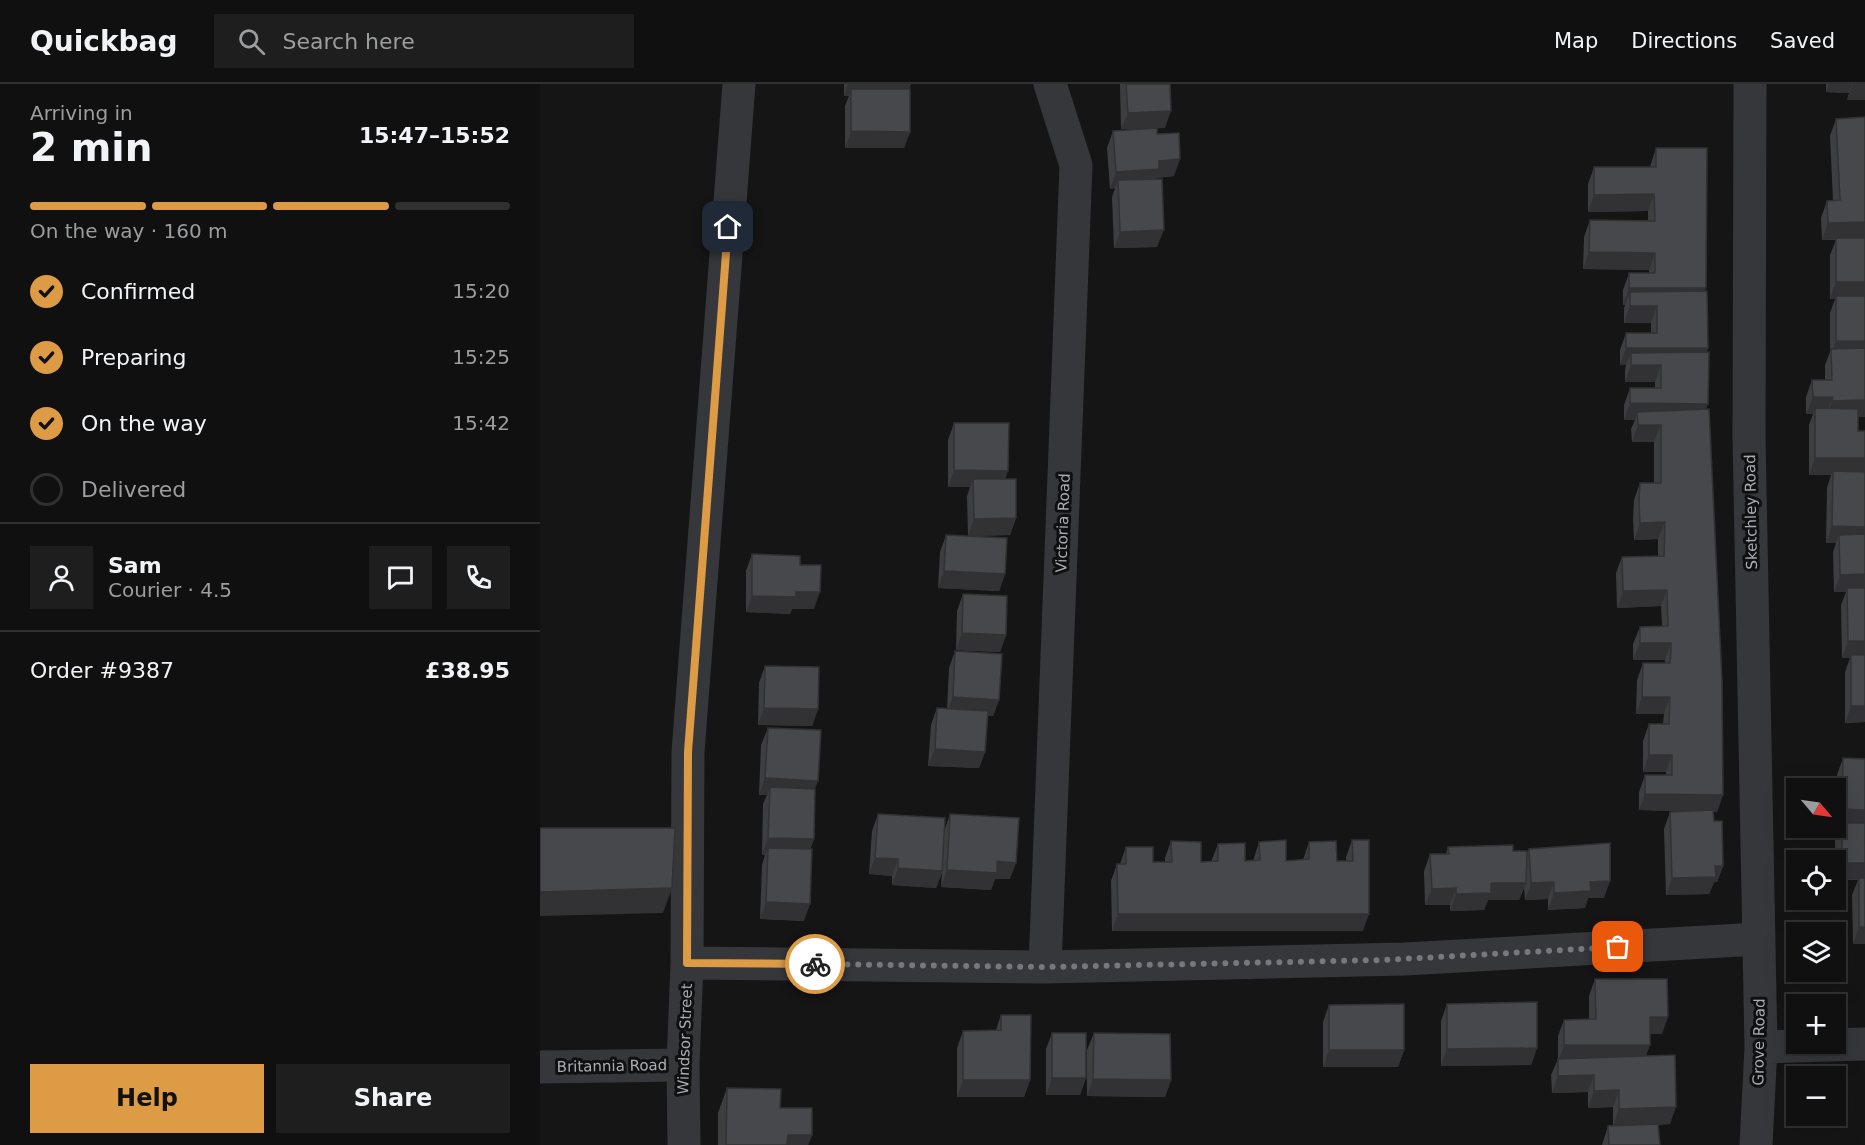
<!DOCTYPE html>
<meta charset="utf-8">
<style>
body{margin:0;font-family:"DejaVu Sans",sans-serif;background:#1e1e1e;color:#f1f3f6;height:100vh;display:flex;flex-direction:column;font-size:22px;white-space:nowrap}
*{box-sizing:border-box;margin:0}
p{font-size:20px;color:#9c9d9f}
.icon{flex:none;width:33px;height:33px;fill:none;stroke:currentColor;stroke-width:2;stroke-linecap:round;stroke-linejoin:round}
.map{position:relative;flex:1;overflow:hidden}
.details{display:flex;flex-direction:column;background:#101010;width:540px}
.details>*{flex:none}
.needle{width:39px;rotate:119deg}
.fabs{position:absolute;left:1246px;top:694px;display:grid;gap:12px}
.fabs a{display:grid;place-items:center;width:60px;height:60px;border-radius:0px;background:#101010;box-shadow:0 6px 24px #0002,0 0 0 2px #303030;font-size:30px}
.pin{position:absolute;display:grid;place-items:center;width:51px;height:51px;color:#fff;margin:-26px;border-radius:12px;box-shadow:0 3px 9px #0006}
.courier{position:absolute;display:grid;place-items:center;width:60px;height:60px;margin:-30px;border:4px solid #dd9b46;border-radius:50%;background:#fff;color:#222;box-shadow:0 2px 8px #0007}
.overview em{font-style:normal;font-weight:700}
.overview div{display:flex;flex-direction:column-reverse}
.overview{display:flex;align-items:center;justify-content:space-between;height:102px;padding:0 30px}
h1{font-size:39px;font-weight:700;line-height:45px}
.bar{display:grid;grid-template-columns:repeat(4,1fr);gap:9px 6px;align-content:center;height:72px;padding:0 30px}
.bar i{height:8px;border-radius:4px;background:#303030}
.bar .selected{background:#dd9b46}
.bar p{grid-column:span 4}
.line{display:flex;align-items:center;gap:15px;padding:0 30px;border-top:2px solid #303030}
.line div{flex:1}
.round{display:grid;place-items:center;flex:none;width:63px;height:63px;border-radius:0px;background:#1e1e1e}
ol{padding:0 30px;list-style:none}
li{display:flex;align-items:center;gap:18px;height:66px}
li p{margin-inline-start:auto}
li .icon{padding:6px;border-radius:50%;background:#dd9b46;color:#111;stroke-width:4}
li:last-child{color:#9c9d9f}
li i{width:33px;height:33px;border:3px solid #303030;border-radius:50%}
.button{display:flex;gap:12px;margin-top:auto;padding:12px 30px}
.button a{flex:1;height:69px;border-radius:0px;background:#dd9b46;color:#111;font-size:24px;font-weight:700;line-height:69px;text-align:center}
.button a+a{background:#1e1e1e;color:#f1f3f6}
header{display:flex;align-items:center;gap:36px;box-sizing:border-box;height:84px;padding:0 30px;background:#101010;border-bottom:2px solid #303030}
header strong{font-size:28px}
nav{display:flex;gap:33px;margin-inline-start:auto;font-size:21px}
.search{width:420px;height:54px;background:#1e1e1e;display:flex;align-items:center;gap:15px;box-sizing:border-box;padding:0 21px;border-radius:0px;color:#9c9d9f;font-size:22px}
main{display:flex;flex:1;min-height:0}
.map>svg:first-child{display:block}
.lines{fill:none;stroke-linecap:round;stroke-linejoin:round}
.minor{stroke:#36373b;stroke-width:33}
.wall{fill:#3d3e40}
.shaded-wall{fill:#323234}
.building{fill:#47484b;stroke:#323234;stroke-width:1.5}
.done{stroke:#75787d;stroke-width:6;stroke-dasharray:0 10.8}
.route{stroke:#dd9b46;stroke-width:8}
.labels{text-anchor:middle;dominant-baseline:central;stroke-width:6;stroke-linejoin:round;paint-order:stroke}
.street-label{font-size:15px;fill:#a8adb5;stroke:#101011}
</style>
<header>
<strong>Quickbag</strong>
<div class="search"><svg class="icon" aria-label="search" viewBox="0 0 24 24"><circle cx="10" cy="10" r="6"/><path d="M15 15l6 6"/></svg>Search here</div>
<nav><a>Map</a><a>Directions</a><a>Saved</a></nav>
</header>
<main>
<section class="details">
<div class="overview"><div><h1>2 min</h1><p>Arriving in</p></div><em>15:47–15:52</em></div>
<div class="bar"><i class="selected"></i><i class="selected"></i><i class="selected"></i><i></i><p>On the way · 160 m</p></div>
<ol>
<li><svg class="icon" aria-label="check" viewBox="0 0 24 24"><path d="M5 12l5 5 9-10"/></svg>Confirmed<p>15:20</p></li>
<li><svg class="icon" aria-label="check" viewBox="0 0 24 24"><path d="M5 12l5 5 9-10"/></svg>Preparing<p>15:25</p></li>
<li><svg class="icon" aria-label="check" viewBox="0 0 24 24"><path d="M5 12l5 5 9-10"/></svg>On the way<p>15:42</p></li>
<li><i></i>Delivered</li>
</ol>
<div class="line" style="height:108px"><a class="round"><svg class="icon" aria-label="person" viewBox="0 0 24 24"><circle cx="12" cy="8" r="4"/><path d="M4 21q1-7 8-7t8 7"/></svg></a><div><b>Sam</b><p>Courier · 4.5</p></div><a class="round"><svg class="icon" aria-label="chat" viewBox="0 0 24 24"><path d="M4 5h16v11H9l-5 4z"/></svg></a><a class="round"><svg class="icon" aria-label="phone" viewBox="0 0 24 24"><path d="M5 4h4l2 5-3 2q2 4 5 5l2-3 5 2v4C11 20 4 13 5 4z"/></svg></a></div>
<div class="line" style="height:78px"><div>Order #9387</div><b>£38.95</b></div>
<div class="button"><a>Help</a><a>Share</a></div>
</section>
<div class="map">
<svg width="1325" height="1061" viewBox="0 0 1325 1061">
<rect width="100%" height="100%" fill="#151516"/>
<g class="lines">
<path class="minor" d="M 1210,0 L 1209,353 L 1221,963 L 1216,1061
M 147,879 L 505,883 L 865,875 L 1219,855
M 505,883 L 536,81 L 510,0
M 1221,963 L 1325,960
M 0,983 L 143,981
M 144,1061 L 143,981 L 147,879 L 148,668 L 199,0"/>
</g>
<path class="wall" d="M 304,0 L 371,0 L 369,5 L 370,48 L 364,64 L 305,64 L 305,22 L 309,12 L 304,12 Z
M 580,0 L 630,0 L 625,44 L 581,45 Z
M 1286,0 L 1325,0 L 1307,16 L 1309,9 L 1286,8 Z
M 1296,35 L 1325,154 L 1325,333 L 1318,333 L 1318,347 L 1325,347 L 1325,638 L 1305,639 L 1305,588 L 1310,574 L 1302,574 L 1301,521 L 1306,508 L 1294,508 L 1293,468 L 1296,459 L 1286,459 L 1287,404 L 1291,391 L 1269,391 L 1269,341 L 1273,330 L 1266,330 L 1266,313 L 1272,296 L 1285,296 L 1285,281 L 1290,268 L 1290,229 L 1295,215 L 1290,215 L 1290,171 L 1296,156 L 1282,156 L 1281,134 L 1287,117 L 1293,117 L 1290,52 Z
M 573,47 L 617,50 L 634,92 L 616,94 L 616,95 L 617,163 L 574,164 L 572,113 L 575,104 L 570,105 L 567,64 Z
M 1116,64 L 1165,207 L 1168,264 L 1166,268 L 1166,325 L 1183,711 L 1177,728 L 1173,728 L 1174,737 L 1183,782 L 1177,798 L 1174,798 L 1169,810 L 1126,811 L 1124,745 L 1130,728 L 1140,727 L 1099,726 L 1099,708 L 1105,691 L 1126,691 L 1126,688 L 1103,688 L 1103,657 L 1109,640 L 1123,640 L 1124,630 L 1096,630 L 1097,596 L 1103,579 L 1125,579 L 1125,576 L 1093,576 L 1093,560 L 1100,543 L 1122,542 L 1121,522 L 1077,524 L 1076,489 L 1082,473 L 1118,472 L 1118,455 L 1094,456 L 1093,435 L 1094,416 L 1100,399 L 1114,399 L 1114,358 L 1092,358 L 1091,345 L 1095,336 L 1084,336 L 1084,321 L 1090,304 L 1115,304 L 1115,298 L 1085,298 L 1085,286 L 1086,281 L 1080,281 L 1080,266 L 1086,249 L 1111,249 L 1111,239 L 1084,239 L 1084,225 L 1085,221 L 1083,221 L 1083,206 L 1089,189 L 1109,189 L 1109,186 L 1043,185 L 1044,153 L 1050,136 L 1108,136 L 1108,127 L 1048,128 L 1048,100 L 1054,83 L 1110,83 Z
M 414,339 L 465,395 L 476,434 L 470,451 L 428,452 L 427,412 L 430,403 L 408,403 L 408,356 Z
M 406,451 L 465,490 L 459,507 L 398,504 L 400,468 Z
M 212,470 L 260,481 L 274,525 L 252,525 L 250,530 L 206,528 L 206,487 Z
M 423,510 L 466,551 L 460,568 L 416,566 L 417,527 Z
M 415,567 L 459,616 L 453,632 L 448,632 L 445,668 L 439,684 L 388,682 L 391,641 L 397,624 L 407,625 L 409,584 Z
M 225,582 L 278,625 L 272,642 L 218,641 L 219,599 Z
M 228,644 L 275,705 L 274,755 L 270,765 L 264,837 L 220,835 L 222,781 L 225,771 L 222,771 L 223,720 L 227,711 L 219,711 L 221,661 Z
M 1303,674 L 1325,675 L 1325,860 L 1313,860 L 1312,811 L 1318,796 L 1296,796 L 1295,756 L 1301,742 L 1296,742 L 1297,691 Z
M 338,730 L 405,745 L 410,730 L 470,795 L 455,795 L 451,806 L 401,803 L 402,789 L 396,804 L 352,801 L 352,792 L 329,790 L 332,747 Z
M 812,756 L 823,847 L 572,847 L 571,797 L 577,780 L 580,780 L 586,763 L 613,778 L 625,778 L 625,774 L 631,757 L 661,778 L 671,778 L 678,760 L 705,777 L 713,777 L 719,758 L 746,777 L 763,776 L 769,758 L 797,777 L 806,777 L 806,773 Z
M 908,763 L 973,767 L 986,771 L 989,765 L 1064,814 L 1048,814 L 1045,824 L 1008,826 L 1008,815 L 985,816 L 984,804 L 979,816 L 948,816 L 944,826 L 910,827 L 910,821 L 885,821 L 884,787 L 890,770 L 906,770 Z
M 1055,895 L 1122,950 L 1110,950 L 1106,972 L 1130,1040 L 1118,1041 L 1120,1061 L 1062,1061 L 1068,1042 L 1073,1042 L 1073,1023 L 1048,1024 L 1048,1008 L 1012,1009 L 1011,991 L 1018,975 L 1018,952 L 1024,936 L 1049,935 L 1049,912 Z
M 907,920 L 997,964 L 991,981 L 901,982 L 901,937 Z
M 789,921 L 864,966 L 858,983 L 783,983 L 783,938 Z
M 461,931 L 490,996 L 484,1013 L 417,1013 L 417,964 L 423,947 L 456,946 Z
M 512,949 L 546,994 L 540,1011 L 506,1011 L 506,965 Z
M 554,949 L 631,996 L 625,1013 L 547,1012 L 547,966 Z
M 187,1004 L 240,1024 L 272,1051 L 268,1061 L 178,1061 L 178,1029 Z"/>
<path class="shaded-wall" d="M 308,0 L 371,0 L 367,11 L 311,5 L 309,12 L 304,12 Z
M 1289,0 L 1312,0 L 1309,9 L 1286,8 Z
M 1313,0 L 1325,0 L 1325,16 L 1307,16 Z
M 631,27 L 625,44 L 581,45 L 588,29 Z
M 311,47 L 370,48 L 364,64 L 305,64 Z
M 640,75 L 634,92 L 616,94 L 613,102 L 578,96 L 575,104 L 570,105 L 576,88 L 619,77 Z
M 1114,110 L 1108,127 L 1048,128 L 1054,111 Z
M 1325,138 L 1325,154 L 1282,156 L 1288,139 Z
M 624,146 L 617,163 L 574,164 L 580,148 Z
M 1049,168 L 1115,169 L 1109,186 L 1043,185 Z
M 1296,198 L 1325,198 L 1325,215 L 1296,212 L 1295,215 L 1290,215 Z
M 1089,204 L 1166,204 L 1160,221 L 1090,208 L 1085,221 L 1083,221 Z
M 1090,222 L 1117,222 L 1111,239 L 1084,239 Z
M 1296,257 L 1325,257 L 1325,273 L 1291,270 Z
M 1086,264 L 1168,264 L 1162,281 L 1121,281 L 1115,298 L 1085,298 L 1091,281 L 1091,269 L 1086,281 L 1080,281 Z
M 1273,313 L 1293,313 L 1286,330 L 1275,324 L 1273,330 L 1266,330 Z
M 1325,316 L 1325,333 L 1286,334 L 1292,317 Z
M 1090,319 L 1168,320 L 1162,337 L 1097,328 L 1095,336 L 1084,336 Z
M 1098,341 L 1121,341 L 1114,358 L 1092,358 Z
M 1275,374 L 1325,374 L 1325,391 L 1293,387 L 1291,391 L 1269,391 Z
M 414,386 L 468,387 L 462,404 L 433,395 L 430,403 L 408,403 Z
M 476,434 L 470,451 L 428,452 L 434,435 Z
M 1125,438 L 1118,455 L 1094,456 L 1100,439 Z
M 1292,442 L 1325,443 L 1325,460 L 1299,451 L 1296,459 L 1286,459 Z
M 404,487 L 465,490 L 459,507 L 398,504 Z
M 1325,490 L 1325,507 L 1307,504 L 1306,508 L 1294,508 L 1300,491 Z
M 1127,506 L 1121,522 L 1077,524 L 1083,507 Z
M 256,508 L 280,508 L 274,525 L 252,525 L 250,530 L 206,528 L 212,512 Z
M 422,549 L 466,551 L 460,568 L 416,566 Z
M 1308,557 L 1325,557 L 1325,574 L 1311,571 L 1310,574 L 1302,574 Z
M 1100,559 L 1131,559 L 1125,576 L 1093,576 Z
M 413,613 L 459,616 L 453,632 L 406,630 Z
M 1102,613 L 1130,613 L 1124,630 L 1096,630 Z
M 1311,622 L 1325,622 L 1325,638 L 1305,639 Z
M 224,624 L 278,625 L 272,642 L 218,641 Z
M 395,665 L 445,668 L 439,684 L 388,682 Z
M 1109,671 L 1132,671 L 1126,688 L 1103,688 Z
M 225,694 L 278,697 L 272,713 L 230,703 L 227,711 L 219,711 Z
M 1105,710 L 1183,711 L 1177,728 L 1099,726 Z
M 1302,725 L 1325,726 L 1325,743 L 1302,739 L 1301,742 L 1296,742 Z
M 228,754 L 274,755 L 268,772 L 228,764 L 225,771 L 222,771 Z
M 335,774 L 358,775 L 352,792 L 329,790 Z
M 457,777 L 476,779 L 470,795 L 455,795 L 451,806 L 401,803 L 407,786 Z
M 1302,779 L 1325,779 L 1325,795 L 1296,796 Z
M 1175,782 L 1183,782 L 1177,798 L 1174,798 L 1169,810 L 1126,811 L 1132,794 Z
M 358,784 L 402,787 L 396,804 L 352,801 Z
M 1070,797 L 1064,814 L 1048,814 L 1045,824 L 1008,826 L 1014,809 L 1050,798 Z
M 1014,798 L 1008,815 L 985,816 L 991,799 Z
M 951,799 L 986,799 L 979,816 L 948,816 L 944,826 L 910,827 L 916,810 Z
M 132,804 L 123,829 L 0,832 L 0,808 Z
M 916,804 L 910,821 L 885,821 L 892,805 Z
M 226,818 L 270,820 L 264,837 L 220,835 Z
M 578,830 L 829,830 L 823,847 L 572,847 Z
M 1319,843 L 1325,843 L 1325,860 L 1313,860 Z
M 1110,933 L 1128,933 L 1122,950 L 1104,950 Z
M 1024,961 L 1110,961 L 1104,978 L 1018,978 Z
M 997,964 L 991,981 L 901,982 L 907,965 Z
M 789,966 L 864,966 L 858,983 L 783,983 Z
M 1054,991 L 1048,1008 L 1012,1009 L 1018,992 Z
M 512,994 L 546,994 L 540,1011 L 506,1011 Z
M 553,995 L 631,996 L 625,1013 L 547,1012 Z
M 423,996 L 490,996 L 484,1013 L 417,1013 Z
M 1079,1006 L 1073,1023 L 1048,1024 L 1054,1007 Z
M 1136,1023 L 1130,1040 L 1073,1042 L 1079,1025 Z
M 248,1051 L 272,1051 L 268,1061 L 244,1061 Z"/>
<path class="building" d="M 586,0 L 630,0 L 631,27 L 588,29 Z
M 311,5 L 370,5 L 370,48 L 311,47 Z
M 1325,33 L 1325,138 L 1288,139 L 1287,117 L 1300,116 L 1296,35 Z
M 617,44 L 617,50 L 639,49 L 640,75 L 619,77 L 619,85 L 576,88 L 573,47 Z
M 1116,64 L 1167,64 L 1166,204 L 1089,204 L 1089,189 L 1115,189 L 1115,169 L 1049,168 L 1050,136 L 1115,137 L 1114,110 L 1054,111 L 1054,83 L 1116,83 Z
M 622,95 L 624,146 L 580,148 L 578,96 Z
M 1296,154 L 1325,154 L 1325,198 L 1296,198 Z
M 1167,207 L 1168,264 L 1086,264 L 1086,249 L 1117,249 L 1117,222 L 1090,222 L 1090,208 Z
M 1296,212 L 1325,212 L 1325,257 L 1296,257 Z
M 1325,264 L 1325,316 L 1292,317 L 1293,313 L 1273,313 L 1272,296 L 1292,296 L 1291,265 Z
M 1169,268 L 1168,320 L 1090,319 L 1090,304 L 1121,304 L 1121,281 L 1091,281 L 1091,269 Z
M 1275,324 L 1318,325 L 1318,347 L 1325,347 L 1325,374 L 1275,374 Z
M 1169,325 L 1182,597 L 1183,711 L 1105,710 L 1105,691 L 1132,691 L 1132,671 L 1109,671 L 1109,640 L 1129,640 L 1130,613 L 1102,613 L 1103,579 L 1130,579 L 1131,568 L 1131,559 L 1100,559 L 1100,543 L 1128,542 L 1127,506 L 1083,507 L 1082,473 L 1124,472 L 1125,438 L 1100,439 L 1099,418 L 1100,399 L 1121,399 L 1121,341 L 1098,341 L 1097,328 Z
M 414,339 L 469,339 L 468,387 L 414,386 Z
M 1293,387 L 1325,388 L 1325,443 L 1292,442 Z
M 433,395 L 476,395 L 476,434 L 434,435 Z
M 1325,450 L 1325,490 L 1300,491 L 1299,451 Z
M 406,451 L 467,454 L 465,490 L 404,487 Z
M 212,470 L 260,472 L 260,481 L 281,481 L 280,508 L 256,508 L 256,513 L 212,512 Z
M 1307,504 L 1325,504 L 1325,557 L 1308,557 Z
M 423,510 L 467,512 L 466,551 L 422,549 Z
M 415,567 L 462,570 L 459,616 L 413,613 Z
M 1311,571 L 1325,571 L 1325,622 L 1311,622 Z
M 225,582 L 279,583 L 278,625 L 224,624 Z
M 397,624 L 448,627 L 445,668 L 395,665 Z
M 228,644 L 281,646 L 278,697 L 225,694 Z
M 1303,674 L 1325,675 L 1325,726 L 1302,725 Z
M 230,703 L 275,705 L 274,755 L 228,754 Z
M 1173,726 L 1174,737 L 1182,737 L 1183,782 L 1175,782 L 1176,793 L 1132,794 L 1130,728 Z
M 338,730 L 405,734 L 402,787 L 358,784 L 358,775 L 335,774 Z
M 410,730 L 479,734 L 476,779 L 457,777 L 457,789 L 407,786 Z
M 1302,739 L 1325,739 L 1325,779 L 1302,779 Z
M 0,744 L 135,744 L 132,804 L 0,808 Z
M 746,756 L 746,777 L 769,775 L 769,758 L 796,757 L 797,777 L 813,777 L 812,756 L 829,756 L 829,830 L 578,830 L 577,780 L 586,780 L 586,763 L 613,763 L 613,778 L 632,778 L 631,757 L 661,758 L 661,778 L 678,777 L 678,760 L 705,759 L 705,777 L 720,776 L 719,758 Z
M 1070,759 L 1070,797 L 1050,798 L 1051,807 L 1014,809 L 1014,798 L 991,799 L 989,765 Z
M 973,761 L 973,767 L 987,767 L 986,799 L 951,799 L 951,809 L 916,810 L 916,804 L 892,805 L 890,770 L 909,770 L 908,763 Z
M 228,764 L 272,765 L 270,820 L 226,818 Z
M 1319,794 L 1325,794 L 1325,843 L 1319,843 Z
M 1055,895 L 1127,895 L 1128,933 L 1110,933 L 1110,961 L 1024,961 L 1024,936 L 1056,935 Z
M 997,918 L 997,964 L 907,965 L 907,920 Z
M 864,920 L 864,966 L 789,966 L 789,921 Z
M 461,931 L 491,931 L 490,996 L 423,996 L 423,947 L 461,946 Z
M 512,949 L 546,949 L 546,994 L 512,994 Z
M 554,949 L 630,950 L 631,996 L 553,995 Z
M 1135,971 L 1136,1023 L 1079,1025 L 1079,1006 L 1054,1007 L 1054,991 L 1018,992 L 1018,975 Z
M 187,1004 L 241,1005 L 240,1024 L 272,1024 L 272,1051 L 248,1051 L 247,1061 L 186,1061 Z
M 1118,1040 L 1120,1061 L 1069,1061 L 1068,1042 Z"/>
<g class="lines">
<path class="done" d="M 275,880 L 506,883 L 843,876 L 1078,863"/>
<path class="route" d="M 188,143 L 148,668 L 147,879 L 275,880"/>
</g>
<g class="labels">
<g class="street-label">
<text transform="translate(1211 428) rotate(-91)">Sketchley Road</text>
<text transform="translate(523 439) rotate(-88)">Victoria Road</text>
<text transform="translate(145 955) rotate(-88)">Windsor Street</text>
<text transform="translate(1219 958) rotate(-89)">Grove Road</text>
<text transform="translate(72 982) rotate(-1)">Britannia Road</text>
</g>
</g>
</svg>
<div class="fabs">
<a><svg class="needle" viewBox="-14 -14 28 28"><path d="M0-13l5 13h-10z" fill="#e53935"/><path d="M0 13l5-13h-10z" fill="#9c9d9f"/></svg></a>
<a><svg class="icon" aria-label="locate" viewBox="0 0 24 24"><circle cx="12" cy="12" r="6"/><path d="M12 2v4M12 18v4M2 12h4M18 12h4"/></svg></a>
<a><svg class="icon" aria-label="layers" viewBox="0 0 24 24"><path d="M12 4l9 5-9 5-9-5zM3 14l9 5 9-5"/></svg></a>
<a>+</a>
<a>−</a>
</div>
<div class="pin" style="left:1078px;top:863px;background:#ea580c"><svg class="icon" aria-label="bag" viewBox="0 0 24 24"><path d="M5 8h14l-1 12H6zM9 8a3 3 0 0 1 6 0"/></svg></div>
<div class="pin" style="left:188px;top:143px;background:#1f2937"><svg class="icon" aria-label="home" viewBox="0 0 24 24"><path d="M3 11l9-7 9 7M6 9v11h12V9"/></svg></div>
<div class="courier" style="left:275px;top:880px"><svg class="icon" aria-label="bike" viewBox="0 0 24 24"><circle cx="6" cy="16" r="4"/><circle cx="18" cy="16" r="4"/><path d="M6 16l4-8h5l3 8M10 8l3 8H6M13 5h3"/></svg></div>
</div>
</main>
